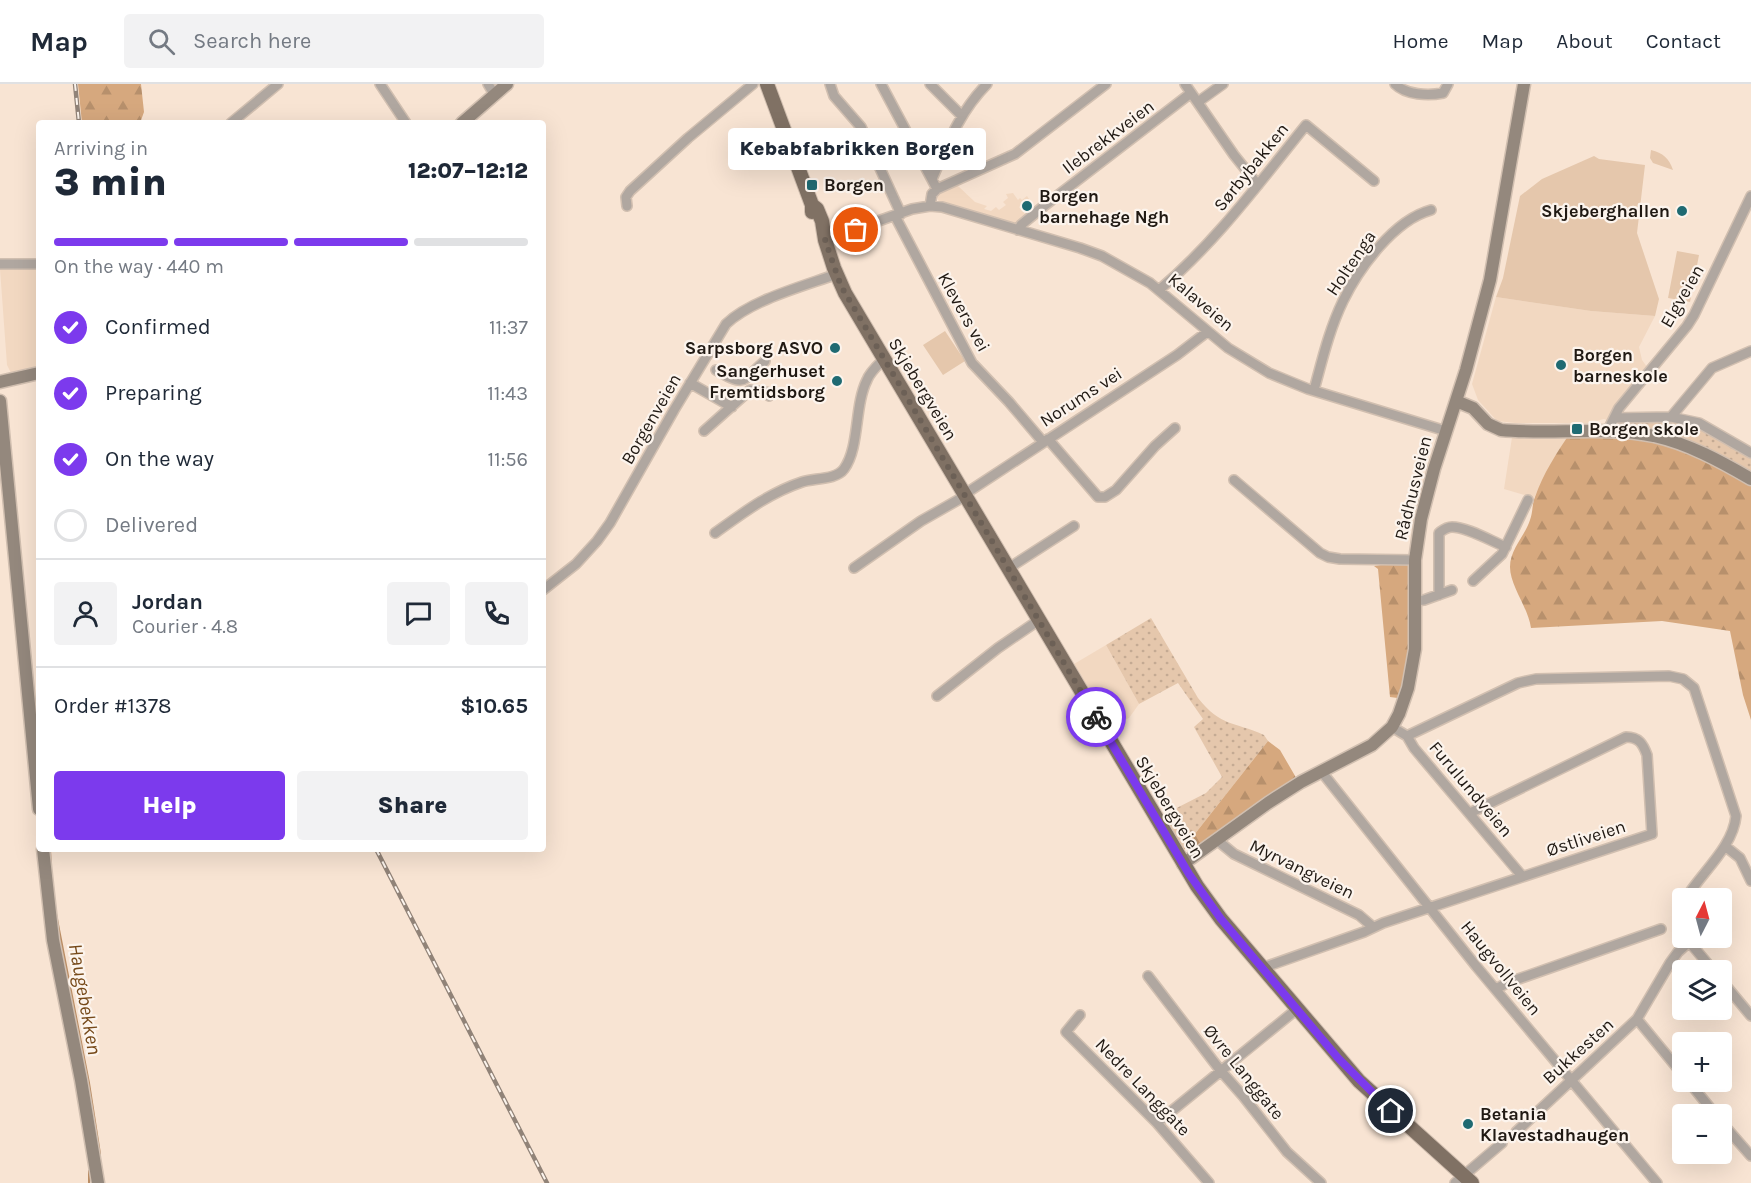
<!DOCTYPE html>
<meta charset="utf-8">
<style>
body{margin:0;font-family:Karla,sans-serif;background:#f2f2f3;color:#1f2937;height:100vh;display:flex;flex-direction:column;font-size:22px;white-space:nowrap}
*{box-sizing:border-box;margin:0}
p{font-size:20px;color:#747a83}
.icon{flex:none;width:33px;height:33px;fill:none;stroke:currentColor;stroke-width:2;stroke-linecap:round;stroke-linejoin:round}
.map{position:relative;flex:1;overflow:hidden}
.side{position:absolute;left:36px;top:36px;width:510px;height:732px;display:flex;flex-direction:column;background:#fff;border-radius:6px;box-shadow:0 6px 24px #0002}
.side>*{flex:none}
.needle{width:39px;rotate:6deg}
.buttons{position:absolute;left:1672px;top:804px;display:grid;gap:12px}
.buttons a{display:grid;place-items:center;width:60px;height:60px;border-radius:6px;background:#fff;box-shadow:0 6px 24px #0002;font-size:30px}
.pin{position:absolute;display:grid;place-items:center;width:51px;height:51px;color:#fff;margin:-26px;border:3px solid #fff;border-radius:50%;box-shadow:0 2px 6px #0007}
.courier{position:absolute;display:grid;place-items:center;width:60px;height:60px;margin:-30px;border:4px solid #7c3aed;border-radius:50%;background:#fff;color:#222;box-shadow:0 2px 8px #0007}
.bubble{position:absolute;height:42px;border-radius:6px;background:#fff;box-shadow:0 6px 24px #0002;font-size:20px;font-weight:800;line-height:42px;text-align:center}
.overview em{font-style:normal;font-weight:800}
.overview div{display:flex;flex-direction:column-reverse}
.overview{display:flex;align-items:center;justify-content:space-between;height:102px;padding:0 18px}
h1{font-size:39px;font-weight:800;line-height:45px}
.bar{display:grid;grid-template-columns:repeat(4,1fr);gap:9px 6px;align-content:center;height:72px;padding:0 18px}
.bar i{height:8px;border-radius:4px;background:#e0e1e3}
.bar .current{background:#7c3aed}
.bar p{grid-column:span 4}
.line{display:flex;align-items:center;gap:15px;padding:0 18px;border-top:2px solid #e0e1e3}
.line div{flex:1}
.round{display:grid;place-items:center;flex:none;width:63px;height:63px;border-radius:6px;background:#f2f2f3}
ol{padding:0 18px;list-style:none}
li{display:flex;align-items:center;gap:18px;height:66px}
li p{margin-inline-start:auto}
li .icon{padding:6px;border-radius:50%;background:#7c3aed;color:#fff;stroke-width:4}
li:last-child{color:#747a83}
li i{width:33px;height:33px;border:3px solid #e0e1e3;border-radius:50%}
.cta{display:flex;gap:12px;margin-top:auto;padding:12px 18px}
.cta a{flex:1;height:69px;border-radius:6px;background:#7c3aed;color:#fff;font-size:24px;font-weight:800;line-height:69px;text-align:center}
.cta a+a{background:#f2f2f3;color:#1f2937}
header{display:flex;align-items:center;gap:36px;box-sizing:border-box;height:84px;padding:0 30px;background:#fff;border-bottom:2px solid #e0e1e3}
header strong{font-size:28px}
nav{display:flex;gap:33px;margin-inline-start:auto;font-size:21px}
.search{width:420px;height:54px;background:#f2f2f3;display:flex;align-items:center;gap:15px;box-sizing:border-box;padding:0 21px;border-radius:6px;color:#747a83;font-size:22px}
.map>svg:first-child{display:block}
.built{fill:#f2d8c1}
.grass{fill:url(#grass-dots)}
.forest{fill:url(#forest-firs)}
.park{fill:#e5c7ac}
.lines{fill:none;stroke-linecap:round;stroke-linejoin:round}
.stream{stroke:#ba8d64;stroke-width:2}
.street-casing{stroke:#d1bfb0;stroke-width:12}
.secondary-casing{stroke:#d1bfb0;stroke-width:15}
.primary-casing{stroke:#d1bfb0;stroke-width:16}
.street{stroke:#b0a7a0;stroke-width:9}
.secondary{stroke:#94887d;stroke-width:12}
.primary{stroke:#807164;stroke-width:14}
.rail-casing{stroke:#918378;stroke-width:4.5}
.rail{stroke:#fcf4ed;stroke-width:2;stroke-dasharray:7;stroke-linecap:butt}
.done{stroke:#6c6056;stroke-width:6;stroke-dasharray:0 10.8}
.route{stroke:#7c3aed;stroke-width:8}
.poi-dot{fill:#1f6a72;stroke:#fcf4ed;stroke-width:2}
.labels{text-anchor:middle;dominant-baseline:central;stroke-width:4.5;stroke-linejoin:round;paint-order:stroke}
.street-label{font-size:18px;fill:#201913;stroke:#fcf4ed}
.poi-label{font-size:18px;font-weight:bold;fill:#201913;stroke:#fcf4ed;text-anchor:start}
.water-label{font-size:20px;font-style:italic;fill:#764919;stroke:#fcf4ed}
</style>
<header>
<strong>Map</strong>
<div class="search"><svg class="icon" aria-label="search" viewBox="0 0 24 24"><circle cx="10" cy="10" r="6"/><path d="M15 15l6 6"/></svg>Search here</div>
<nav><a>Home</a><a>Map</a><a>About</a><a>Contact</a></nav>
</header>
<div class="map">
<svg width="1751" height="1099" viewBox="0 0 1751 1099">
<defs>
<pattern id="grass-dots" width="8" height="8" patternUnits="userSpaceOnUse" patternTransform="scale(1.5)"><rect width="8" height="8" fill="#e5c7ac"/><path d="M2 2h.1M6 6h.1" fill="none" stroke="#c4aa93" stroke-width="1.8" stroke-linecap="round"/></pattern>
<pattern id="forest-firs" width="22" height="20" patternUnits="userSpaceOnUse" patternTransform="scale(1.5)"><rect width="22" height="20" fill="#d6a87e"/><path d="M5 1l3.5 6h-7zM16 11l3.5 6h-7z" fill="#b7906c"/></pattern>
</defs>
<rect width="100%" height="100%" fill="#f8e4d3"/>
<path class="built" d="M 957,101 L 975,118 L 987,122 L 984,125 L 991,127 L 996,123 L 999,126 L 1006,121 L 1003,118 L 1008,114 L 1006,110 L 1013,109 L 1018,116 L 1020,114 L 1022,116 L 1027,112 L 1029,115 L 1019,123 L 1026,131 L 1016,141 L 939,118 L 937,113 L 940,109 Z
M 39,184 L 39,285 L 12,291 L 7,281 L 0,185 Z
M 1496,213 L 1591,227 L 1655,232 L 1639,263 L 1642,276 L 1650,287 L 1612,338 L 1604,335 L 1588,339 L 1515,339 L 1497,337 L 1478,316 L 1472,300 Z
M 1513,347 L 1571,348 L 1554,374 L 1534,414 L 1504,405 Z
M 1106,561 L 1139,620 L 1129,634 L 1108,643 L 1078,591 L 1074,580 Z"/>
<path class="grass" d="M 1681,334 L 1751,369 L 1751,389 L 1612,338 Z
M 1151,534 L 1198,614 C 1221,643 1233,637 1264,651 L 1268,657 L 1183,765 L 1179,762 L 1161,732 L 1206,709 L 1222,693 L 1194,643 L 1203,635 L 1178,599 L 1139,620 L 1106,561 Z"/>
<path class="forest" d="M 78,0 L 141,0 L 144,28 L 140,39 L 82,39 Z
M 1571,348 L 1652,352 L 1751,395 L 1751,636 L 1743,611 L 1730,547 L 1662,537 L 1531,544 C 1528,523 1510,502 1510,483 C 1510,465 1525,452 1530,436 C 1533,428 1532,420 1535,413 C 1543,390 1557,368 1571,348 Z
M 1415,476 L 1416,547 L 1405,615 L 1390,613 L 1378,485 L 1374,482 Z
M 1268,657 L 1280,666 L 1298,697 L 1194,765 L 1183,765 Z"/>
<path class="park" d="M 1651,66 C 1663,69 1669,74 1673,86 L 1653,79 L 1650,74 Z
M 1594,72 L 1599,75 L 1645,81 L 1637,149 L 1659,215 L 1655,232 L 1591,227 L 1496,213 L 1503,194 L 1520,112 L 1542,95 Z
M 1677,167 L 1699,171 L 1690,218 L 1668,214 Z
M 945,247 L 965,277 L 943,291 L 923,261 Z"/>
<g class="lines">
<path class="stream" d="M 35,616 L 39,654
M 50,765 L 51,786
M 56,830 L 89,999 L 100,1070
M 89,1087 L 89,1099"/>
<g class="street-casing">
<path id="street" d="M 380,0 L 406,39
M 488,0 L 494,10
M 830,0 L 834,12 L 861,43 L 901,130
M 881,0 L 937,105
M 930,0 L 961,31
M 1185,0 L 1234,71 L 1258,101
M 1395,0 C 1406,11 1428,12 1443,9 L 1448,0
M 1198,18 L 1223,0
M 231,39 L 278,0
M 932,95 C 947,61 960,27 987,0
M 627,122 L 626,113 L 630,107 L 688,54 L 753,0
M 930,122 L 942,123 L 1080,164 L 1102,172 L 1150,199 L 1228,264 L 1269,289 L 1308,305 L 1446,347
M 895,132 L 972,279 L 1009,318 L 1043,358
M 1018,146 L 1021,141 L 1044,122 L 1191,9
M 825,156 L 912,125 L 930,122 L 932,110 L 937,105 L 1015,70 L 1106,0
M 0,180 L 39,180
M 1159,206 C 1216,158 1259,99 1306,41 L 1374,97
M 716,286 C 746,303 741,298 765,277
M 690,299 L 732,323
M 1314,306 C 1322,277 1329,246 1343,217 C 1359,184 1394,136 1431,126
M 1671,333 L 1699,339 L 1751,369
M 1614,334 L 1671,333 L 1712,284 L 1751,267
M 704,347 L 750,306 L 766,308 L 769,312
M 1607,348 L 1619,324 L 1687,242 L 1694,231 L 1751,112
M 1048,355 L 1098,413 L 1105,413 L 1116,406 L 1155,362 L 1175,344
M 1234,396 L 1320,469 L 1328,473 L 1340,475 L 1415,476
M 971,406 L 1177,271 L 1207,248
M 715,449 C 743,429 769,409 802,398 C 814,394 836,396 844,385 C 860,363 854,322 867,296 C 870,288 878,281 884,275
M 854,484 L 921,437 L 965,412
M 1009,484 L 1074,442
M 1473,497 L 1502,470 L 1528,416
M 543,506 L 576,480 L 597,457 L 610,439 L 674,326 L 726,240 C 751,216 804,202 837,190
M 1439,511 L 1439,449 C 1443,446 1446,443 1452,443 C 1467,443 1491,457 1506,463
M 1415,517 L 1424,516 L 1452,506
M 937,612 L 998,564 L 1039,536
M 1392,643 L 1407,652 L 1414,664 L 1522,792
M 1407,652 L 1518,599 L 1536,595 L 1669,592 L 1683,595 L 1694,604 L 1736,732 C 1733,763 1702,788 1686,814
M 1321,687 L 1476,882 L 1657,1099
M 1217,756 L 1234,770 L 1359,831 L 1373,843
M 1725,762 L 1740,774 L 1751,797
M 1683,820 L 1679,834 L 1683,848
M 1686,854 L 1713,886
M 1262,884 L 1364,848 L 1383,839 L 1652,750 L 1647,671 C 1643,660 1639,653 1626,653 L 1470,729
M 1148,892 L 1220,986 L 1243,1012 L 1287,1068 L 1321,1099
M 1722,897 L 1751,932
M 1496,905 L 1507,899 L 1661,845
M 1080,931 L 1066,948 L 1157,1039 L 1209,1099
M 1637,935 L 1683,991
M 1689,998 L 1715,1030
M 1157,1039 L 1297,925
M 1722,1039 L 1751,1072
M 1516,1048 L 1637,935 L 1670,879 L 1678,868 L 1689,858
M 1455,1099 L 1502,1059"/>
</g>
<g class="secondary-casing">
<path id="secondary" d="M 462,39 L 507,0
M 0,298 L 39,289
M 0,317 L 39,725
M 1456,317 L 1473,324 L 1488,340 L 1501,346 C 1551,351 1604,342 1654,352 C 1689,360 1720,377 1751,395
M 43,765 L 53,856 L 81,996 L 98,1099
M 1183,780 L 1268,719 L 1301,698 L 1372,661 L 1392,643 L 1399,630 L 1408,604 L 1415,565 L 1415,476 L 1421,435 L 1434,385 L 1466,286 L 1490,196 L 1524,0"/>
</g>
<g class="primary-casing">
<path id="primary" d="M 767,0 L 812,121 L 812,128
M 812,121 L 817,125 L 822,137 L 825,156 L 834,184 L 845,209 L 1197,802 L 1221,835 L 1359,997 L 1472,1099"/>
</g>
<use href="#street" class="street"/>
<use href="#secondary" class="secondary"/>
<use href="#primary" class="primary"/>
<g class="rail-casing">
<path id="rail" d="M 75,0 L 79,39
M 376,765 L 547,1099"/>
</g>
<use href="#rail" class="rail"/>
</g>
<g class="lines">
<path class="done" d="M 856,146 L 825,156 L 841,202 L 1096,633"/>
<path class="route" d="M 1096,633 L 1189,790 L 1221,835 L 1338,974 L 1391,1027"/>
</g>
<g class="poi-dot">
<rect x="806" y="95" width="12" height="12" rx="3"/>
<circle cx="1027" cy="122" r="6"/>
<circle cx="1682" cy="127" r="6"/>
<circle cx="835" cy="264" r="6"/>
<circle cx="1561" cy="281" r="6"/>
<circle cx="837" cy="297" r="6"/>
<rect x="1571" y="339" width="12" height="12" rx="3"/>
<circle cx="1468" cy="1040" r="6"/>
</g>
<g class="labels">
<g class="street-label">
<text transform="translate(1108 53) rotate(-37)">Ilebrekkveien</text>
<text transform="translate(1251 83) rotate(-51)">Sørbybakken</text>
<text transform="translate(1351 179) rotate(-56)">Holtenga</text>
<text transform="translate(1682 212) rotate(-60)">Elgveien</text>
<text transform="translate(1201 218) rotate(40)">Kalaveien</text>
<text transform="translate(964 228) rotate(61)">Klevers vei</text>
<text transform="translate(923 305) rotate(59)">Skjebergveien</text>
<text transform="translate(1081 313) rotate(-33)">Norums vei</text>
<text transform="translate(651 335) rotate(-60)">Borgenveien</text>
<text transform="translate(1413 404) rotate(-76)">Rådhusveien</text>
<text transform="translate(1471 705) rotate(50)">Furulundveien</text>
<text transform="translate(1170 723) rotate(59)">Skjebergveien</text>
<text transform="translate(1586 754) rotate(-18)">Østliveien</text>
<text transform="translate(1302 785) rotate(26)">Myrvangveien</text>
<text transform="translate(1501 884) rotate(51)">Haugvollveien</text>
<text transform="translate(1578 967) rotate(-42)">Bukkesten</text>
<text transform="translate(1244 988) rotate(51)">Øvre Langgate</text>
<text transform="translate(1143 1003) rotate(46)">Nedre Langgate</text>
</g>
<g class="poi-label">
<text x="824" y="101">Borgen</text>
<text x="1039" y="112">Borgen<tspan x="1039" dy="21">barnehage Ngh</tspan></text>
<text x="1670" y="127" text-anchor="end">Skjeberghallen</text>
<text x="823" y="264" text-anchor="end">Sarpsborg ASVO</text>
<text x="1573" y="271">Borgen<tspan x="1573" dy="21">barneskole</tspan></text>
<text x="825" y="287" text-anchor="end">Sangerhuset<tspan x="825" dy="21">Fremtidsborg</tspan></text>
<text x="1589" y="345">Borgen skole</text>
<text x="1480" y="1030">Betania<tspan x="1480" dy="21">Klavestadhaugen</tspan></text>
</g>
<g class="water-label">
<text transform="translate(85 915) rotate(80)">Haugebekken</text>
</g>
</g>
</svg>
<div class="buttons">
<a><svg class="needle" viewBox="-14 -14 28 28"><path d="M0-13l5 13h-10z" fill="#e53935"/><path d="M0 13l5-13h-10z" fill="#747a83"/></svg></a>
<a><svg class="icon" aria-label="layers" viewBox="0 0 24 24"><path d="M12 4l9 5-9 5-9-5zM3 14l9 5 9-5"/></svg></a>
<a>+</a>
<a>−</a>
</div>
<div class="pin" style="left:856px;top:146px;background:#ea580c"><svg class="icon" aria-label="bag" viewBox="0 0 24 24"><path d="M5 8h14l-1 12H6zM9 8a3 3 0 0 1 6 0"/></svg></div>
<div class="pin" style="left:1391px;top:1027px;background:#1f2937"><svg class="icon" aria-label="home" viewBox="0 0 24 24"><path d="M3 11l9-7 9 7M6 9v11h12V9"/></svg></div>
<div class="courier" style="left:1096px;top:633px"><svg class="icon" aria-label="bike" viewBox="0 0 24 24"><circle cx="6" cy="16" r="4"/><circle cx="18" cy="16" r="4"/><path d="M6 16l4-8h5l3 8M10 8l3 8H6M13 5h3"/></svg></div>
<div class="bubble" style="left:728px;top:44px;width:258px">Kebabfabrikken Borgen</div>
<section class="side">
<div class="overview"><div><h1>3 min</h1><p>Arriving in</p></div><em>12:07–12:12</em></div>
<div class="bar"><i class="current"></i><i class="current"></i><i class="current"></i><i></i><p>On the way · 440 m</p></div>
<ol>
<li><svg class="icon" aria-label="check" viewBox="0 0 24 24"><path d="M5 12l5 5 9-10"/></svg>Confirmed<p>11:37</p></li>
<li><svg class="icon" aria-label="check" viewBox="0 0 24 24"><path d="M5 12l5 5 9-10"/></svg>Preparing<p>11:43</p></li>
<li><svg class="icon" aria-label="check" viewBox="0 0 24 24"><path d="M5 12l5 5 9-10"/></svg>On the way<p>11:56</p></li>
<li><i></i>Delivered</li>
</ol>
<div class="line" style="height:108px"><a class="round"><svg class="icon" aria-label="person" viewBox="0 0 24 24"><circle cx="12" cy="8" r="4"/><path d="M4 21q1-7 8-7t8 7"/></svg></a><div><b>Jordan</b><p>Courier · 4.8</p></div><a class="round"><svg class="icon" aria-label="chat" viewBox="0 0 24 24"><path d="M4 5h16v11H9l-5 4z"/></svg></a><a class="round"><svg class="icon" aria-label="phone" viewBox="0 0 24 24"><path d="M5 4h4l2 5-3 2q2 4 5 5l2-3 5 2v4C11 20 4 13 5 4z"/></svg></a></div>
<div class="line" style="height:78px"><div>Order #1378</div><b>$10.65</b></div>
<div class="cta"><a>Help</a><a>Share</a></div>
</section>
</div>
